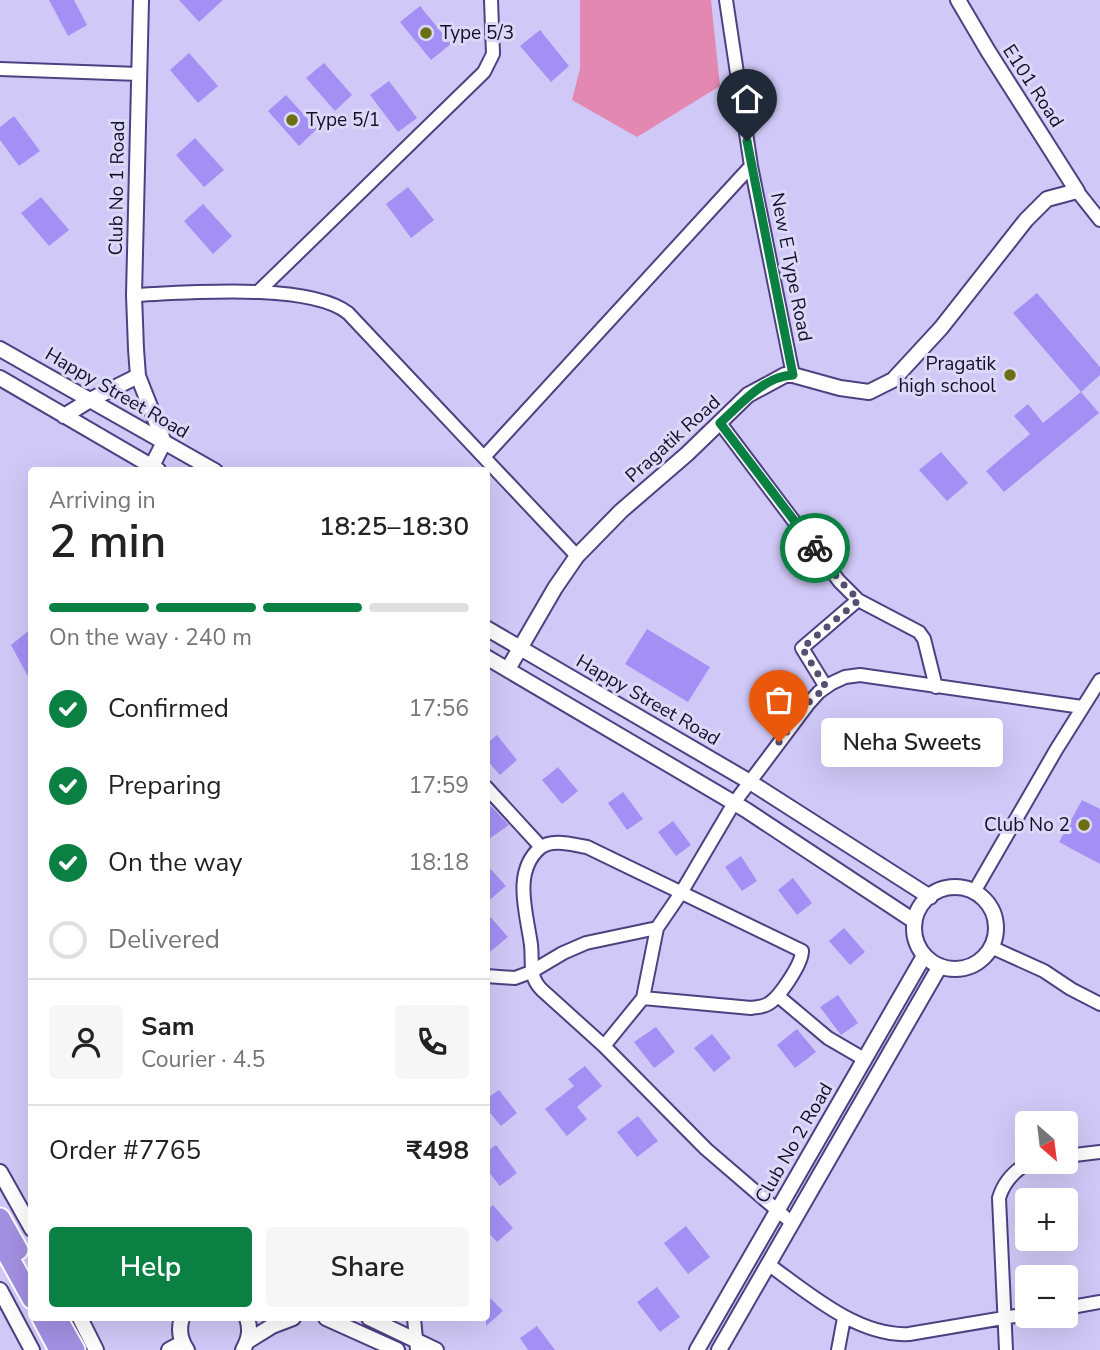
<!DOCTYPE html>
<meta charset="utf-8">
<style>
body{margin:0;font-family:"Nunito Sans",sans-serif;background:#f6f6f6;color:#222;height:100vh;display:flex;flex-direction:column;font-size:26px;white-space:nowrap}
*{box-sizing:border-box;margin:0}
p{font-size:23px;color:#767676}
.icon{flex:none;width:38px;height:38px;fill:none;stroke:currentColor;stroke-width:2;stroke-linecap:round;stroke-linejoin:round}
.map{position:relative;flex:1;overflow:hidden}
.side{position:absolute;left:28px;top:467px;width:462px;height:854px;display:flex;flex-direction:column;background:#fff;border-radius:7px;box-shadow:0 7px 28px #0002}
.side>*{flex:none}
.needle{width:46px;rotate:152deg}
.tools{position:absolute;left:1015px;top:1111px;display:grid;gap:14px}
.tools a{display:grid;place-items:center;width:63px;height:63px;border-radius:7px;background:#fff;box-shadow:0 7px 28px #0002;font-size:35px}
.pin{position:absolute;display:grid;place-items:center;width:60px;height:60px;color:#fff;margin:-72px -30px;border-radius:50% 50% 50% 0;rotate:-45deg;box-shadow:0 0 7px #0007}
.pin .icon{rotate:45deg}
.courier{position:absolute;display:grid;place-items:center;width:70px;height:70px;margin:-35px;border:5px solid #0b8043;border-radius:50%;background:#fff;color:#222;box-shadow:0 2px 9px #0007}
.bubble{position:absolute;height:49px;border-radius:7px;background:#fff;box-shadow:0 7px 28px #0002;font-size:23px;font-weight:600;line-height:49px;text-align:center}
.headline em{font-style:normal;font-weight:600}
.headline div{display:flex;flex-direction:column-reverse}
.headline{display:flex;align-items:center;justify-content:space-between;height:119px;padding:0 21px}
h1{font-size:46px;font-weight:600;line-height:52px}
.bar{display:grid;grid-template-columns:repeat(4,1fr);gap:10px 7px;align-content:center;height:84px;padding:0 21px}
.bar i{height:9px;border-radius:5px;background:#e0e0e0}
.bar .selected{background:#0b8043}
.bar p{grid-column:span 4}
.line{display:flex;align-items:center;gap:18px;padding:0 21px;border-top:2px solid #e0e0e0}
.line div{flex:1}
.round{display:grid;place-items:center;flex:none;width:74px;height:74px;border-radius:7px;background:#f6f6f6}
ol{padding:0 21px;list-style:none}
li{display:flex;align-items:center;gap:21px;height:77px}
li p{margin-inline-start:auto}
li .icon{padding:7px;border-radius:50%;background:#0b8043;color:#fff;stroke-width:4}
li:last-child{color:#767676}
li i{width:38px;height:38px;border:4px solid #e0e0e0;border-radius:50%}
.cta{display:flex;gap:14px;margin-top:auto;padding:14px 21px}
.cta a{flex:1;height:80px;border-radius:7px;background:#0b8043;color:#fff;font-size:28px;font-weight:600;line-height:80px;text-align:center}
.cta a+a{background:#f6f6f6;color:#222}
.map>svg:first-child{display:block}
.green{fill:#e288b1}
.building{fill:#a48ff5}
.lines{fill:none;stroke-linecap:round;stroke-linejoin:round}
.minor-casing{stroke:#4f4082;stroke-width:16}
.tertiary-casing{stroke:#4f4082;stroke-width:18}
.trunk-casing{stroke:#fff;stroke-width:23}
.minor{stroke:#fff;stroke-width:12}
.tertiary{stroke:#fff;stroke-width:14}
.trunk{stroke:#a290e2;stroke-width:19}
.done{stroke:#564f71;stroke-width:7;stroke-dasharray:0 12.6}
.route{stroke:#0b8043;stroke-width:9}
.poi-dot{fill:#6c6f13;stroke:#dcd8f7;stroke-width:2.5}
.labels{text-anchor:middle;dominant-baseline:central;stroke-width:6;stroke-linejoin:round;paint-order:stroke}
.poi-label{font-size:19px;fill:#150e29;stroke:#dcd8f7;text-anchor:start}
.street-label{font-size:19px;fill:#150e29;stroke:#dcd8f7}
</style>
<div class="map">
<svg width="1100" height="1350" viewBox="0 0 1100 1350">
<rect width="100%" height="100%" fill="#d0c9f7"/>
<path class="green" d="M 580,0 L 711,0 L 720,86 L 637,137 L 572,100 L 580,69 Z"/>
<path class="building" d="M 49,0 L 74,0 L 87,25 L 68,36 Z
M 179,0 L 223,0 L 199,22 Z
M 420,6 L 451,44 L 431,60 L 400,22 Z
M 540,30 L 569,66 L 551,82 L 520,46 Z
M 189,53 L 218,86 L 198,103 L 170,70 Z
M 324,63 L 352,95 L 335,111 L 306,78 Z
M 389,81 L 417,118 L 398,132 L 370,95 Z
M 286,95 L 317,129 L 299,146 L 268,111 Z
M 14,116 L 40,151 L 19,166 L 0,140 L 0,127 Z
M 195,138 L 224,170 L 204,187 L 176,155 Z
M 408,187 L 434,220 L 411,238 L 386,204 Z
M 41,197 L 69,230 L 49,246 L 21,213 Z
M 203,204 L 232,236 L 213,254 L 184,221 Z
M 1037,293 L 1100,367 L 1100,375 L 1081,392 L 1013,313 Z
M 1081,392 L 1099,413 L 1004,492 L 986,471 L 1030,434 L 1014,416 L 1028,404 L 1043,423 Z
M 941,452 L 968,483 L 947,501 L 919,470 Z
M 32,628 L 32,684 L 11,645 Z
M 647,629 L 710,667 L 688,702 L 625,664 Z
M 497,735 L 517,760 L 500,775 L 486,759 L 486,744 Z
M 558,767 L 578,791 L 562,804 L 542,780 Z
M 623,792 L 643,819 L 627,830 L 608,803 Z
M 1082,800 L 1100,809 L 1100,864 L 1059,842 Z
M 486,801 L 509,825 L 486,841 Z
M 673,821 L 691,845 L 676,856 L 658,832 Z
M 741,856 L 757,881 L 742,891 L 725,867 Z
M 486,864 L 506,886 L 486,903 Z
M 793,878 L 812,903 L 797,915 L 778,890 Z
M 486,912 L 508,937 L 486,955 Z
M 844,928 L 865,952 L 850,965 L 829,941 Z
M 838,995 L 858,1023 L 841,1035 L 820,1007 Z
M 656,1027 L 675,1052 L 654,1068 L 634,1042 Z
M 797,1029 L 816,1052 L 795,1068 L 777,1045 Z
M 712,1034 L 731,1058 L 714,1072 L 694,1048 Z
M 585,1066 L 602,1086 L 577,1107 L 587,1119 L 567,1136 L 545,1109 L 574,1086 L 568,1079 Z
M 499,1090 L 517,1113 L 501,1126 L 486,1108 L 486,1099 Z
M 638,1116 L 658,1141 L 637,1157 L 617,1132 Z
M 496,1145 L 517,1173 L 500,1186 L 486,1169 L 486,1152 Z
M 493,1205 L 513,1228 L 497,1242 L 486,1230 L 486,1211 Z
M 686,1226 L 710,1257 L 688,1274 L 664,1243 Z
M 657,1287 L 680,1317 L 660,1332 L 637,1302 Z
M 486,1294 L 503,1311 L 486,1326 Z
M 537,1326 L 555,1350 L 528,1350 L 520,1338 Z"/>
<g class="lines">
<g class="minor-casing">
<path id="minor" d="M 726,0 L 751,166 L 793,375
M 0,69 L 139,74
M 1077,191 L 1100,220
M 258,292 L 484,72 L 493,54 L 491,0
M 134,295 C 184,293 309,282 348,313 L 577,556
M 720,423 L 839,581 L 858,600 L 919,632 L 924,639 L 936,687
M 484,457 L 751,166
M 826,687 L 802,648 L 858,600
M 486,787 L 541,847
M 974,892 L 1056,750 L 1100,680
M 991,947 L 1044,971 L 1071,989 L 1100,1004
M 486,976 L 515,978 L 531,972 L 563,953 L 586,943 L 657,928
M 778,996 L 828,1038 L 864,1059
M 643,998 L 751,1008 C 757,1007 763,1007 768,1004 C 779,998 802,964 802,951 L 587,847 C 574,845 552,838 540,848 C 512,872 527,914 531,945 C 533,963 528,976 542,990 L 604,1046 L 706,1149 L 792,1223
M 604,1046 L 643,998 L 657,928 L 681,893 L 734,803 L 809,703 L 819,692 L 832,683 L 845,677 L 860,675 L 1082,707
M 1066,1156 L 1100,1152
M 768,1264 C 807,1292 858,1337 909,1334 L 1027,1314
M 1066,1308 L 1100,1302
M 414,1318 L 417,1350
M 838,1350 L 844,1318
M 1006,1350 L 999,1198 C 1004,1181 1015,1170 1030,1162"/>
</g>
<g class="tertiary-casing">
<path id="tertiary" d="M 141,0 L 134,295 L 136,349 L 138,376 L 164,442 L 152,466
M 0,349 L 215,471
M 0,378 L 158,470
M 64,416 L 90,400 L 138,376
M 486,628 L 750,782 L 930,897
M 486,657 L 746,810 L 914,921
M 508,669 L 555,588 L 577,556 L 621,511 L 687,454 L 748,395 L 785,375 L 793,375 L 840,388 L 869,392 L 893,380 L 941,328 L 1026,220 L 1047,199 L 1077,191 L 988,51 L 958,0
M914 928a41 41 0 1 1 82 0a41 41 0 1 1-82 0Z
M 0,1172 L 32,1229
M 0,1290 L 32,1350
M 80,1318 L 96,1350
M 182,1318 C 178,1330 180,1340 187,1350
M 326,1318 L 397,1350
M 369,1318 L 436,1350
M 248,1341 L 272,1326 L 293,1318
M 169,1350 L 182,1343
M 243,1350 C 249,1339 251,1330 247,1318
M 697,1350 L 924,956
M 719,1350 L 940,966"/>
</g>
<g class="trunk-casing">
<path id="trunk" d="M 0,1218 L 18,1250
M 0,1241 L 32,1299
M 42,1318 L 59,1350
M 57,1318 L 75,1350"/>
</g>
<use href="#minor" class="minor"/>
<use href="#tertiary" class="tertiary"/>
<use href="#trunk" class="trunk"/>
</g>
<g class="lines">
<path class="done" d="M 779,742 L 808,703 L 826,687 L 802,648 L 859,600 L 839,580 L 815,548"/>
<path class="route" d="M 747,141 L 793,375 C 764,376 741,404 720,423 L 815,548"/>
</g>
<g class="poi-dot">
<circle cx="426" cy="33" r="7"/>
<circle cx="292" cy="120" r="7"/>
<circle cx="1010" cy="375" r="7"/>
<circle cx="1084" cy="825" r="7"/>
</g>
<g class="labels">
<g class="poi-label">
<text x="440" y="33">Type 5/3</text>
<text x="306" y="120">Type 5/1</text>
<text x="996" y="364" text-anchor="end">Pragatik<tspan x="996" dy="22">high school</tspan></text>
<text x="1070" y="825" text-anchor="end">Club No 2</text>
</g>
<g class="street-label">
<text transform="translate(1033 86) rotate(57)">E101 Road</text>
<text transform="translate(117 188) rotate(-89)">Club No 1 Road</text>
<text transform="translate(791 267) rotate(79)">New E Type Road</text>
<text transform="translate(117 393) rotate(30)">Happy Street Road</text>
<text transform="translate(673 439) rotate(-42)">Pragatik Road</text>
<text transform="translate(648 700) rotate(30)">Happy Street Road</text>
<text transform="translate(794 1143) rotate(-60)">Club No 2 Road</text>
</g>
</g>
</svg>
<div class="tools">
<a><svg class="needle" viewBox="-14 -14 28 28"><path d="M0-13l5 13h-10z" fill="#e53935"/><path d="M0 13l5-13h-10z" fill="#767676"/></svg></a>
<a>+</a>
<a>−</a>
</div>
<div class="pin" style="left:779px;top:742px;background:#ea580c"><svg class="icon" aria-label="bag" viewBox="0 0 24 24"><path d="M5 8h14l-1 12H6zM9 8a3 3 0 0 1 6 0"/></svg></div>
<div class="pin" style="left:747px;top:141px;background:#1f2937"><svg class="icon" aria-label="home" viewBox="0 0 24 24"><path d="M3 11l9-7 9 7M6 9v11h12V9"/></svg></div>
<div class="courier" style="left:815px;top:548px"><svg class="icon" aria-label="bike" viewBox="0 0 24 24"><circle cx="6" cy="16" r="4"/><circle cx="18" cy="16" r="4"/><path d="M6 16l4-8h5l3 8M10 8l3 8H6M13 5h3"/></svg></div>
<div class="bubble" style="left:821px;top:718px;width:182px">Neha Sweets</div>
<section class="side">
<div class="headline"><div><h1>2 min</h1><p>Arriving in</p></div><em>18:25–18:30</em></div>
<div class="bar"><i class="selected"></i><i class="selected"></i><i class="selected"></i><i></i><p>On the way · 240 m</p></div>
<ol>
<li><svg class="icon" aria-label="check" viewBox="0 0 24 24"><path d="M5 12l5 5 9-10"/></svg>Confirmed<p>17:56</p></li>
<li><svg class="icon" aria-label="check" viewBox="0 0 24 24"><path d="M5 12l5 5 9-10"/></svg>Preparing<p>17:59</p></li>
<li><svg class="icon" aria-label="check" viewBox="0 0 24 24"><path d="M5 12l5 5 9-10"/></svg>On the way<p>18:18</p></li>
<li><i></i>Delivered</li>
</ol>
<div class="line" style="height:126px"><a class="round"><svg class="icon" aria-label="person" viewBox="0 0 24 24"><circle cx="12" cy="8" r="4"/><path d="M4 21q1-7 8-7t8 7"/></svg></a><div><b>Sam</b><p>Courier · 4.5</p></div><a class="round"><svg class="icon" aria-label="phone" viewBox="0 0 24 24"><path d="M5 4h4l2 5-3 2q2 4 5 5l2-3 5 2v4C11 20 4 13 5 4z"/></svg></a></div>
<div class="line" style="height:91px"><div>Order #7765</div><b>₹498</b></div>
<div class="cta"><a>Help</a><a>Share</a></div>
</section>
</div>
